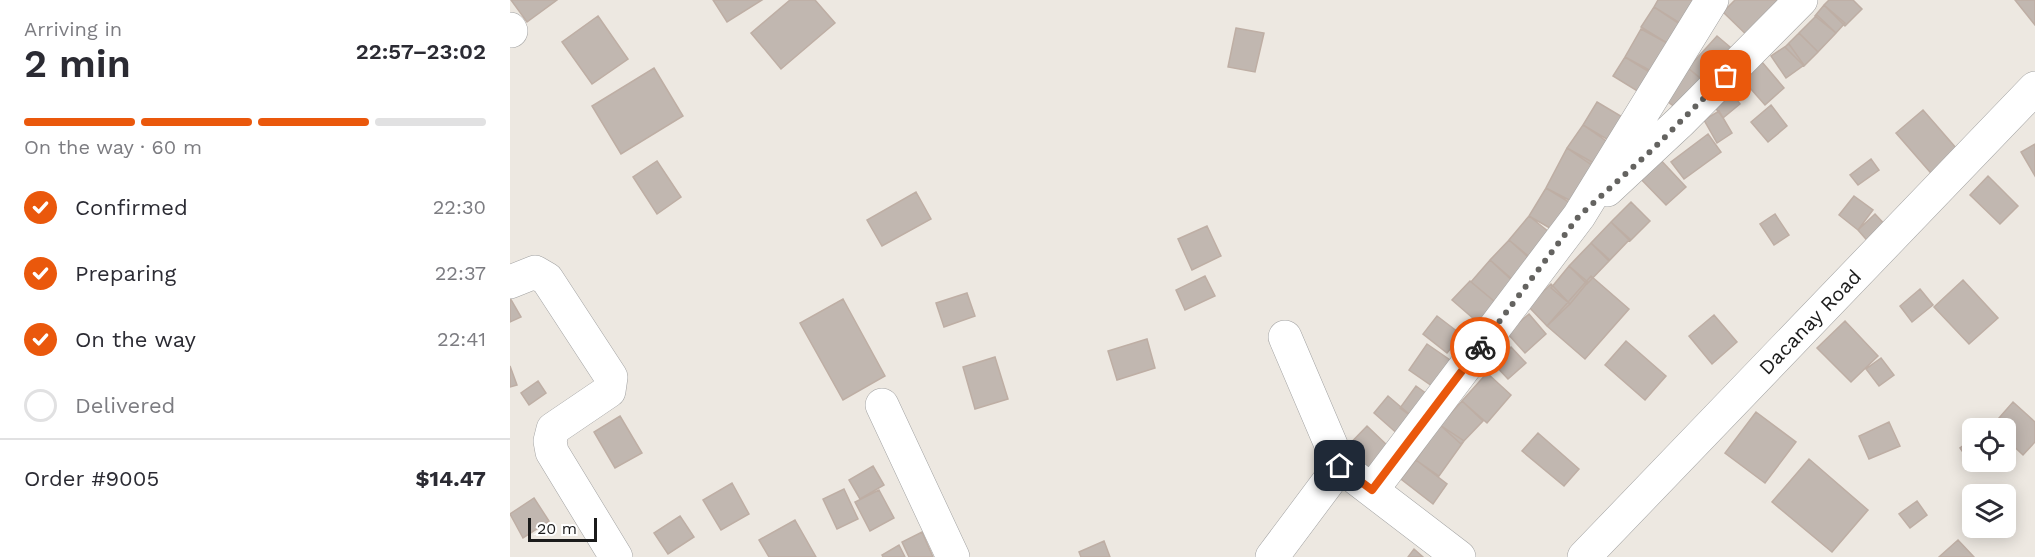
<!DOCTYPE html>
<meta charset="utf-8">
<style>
body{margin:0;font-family:"Work Sans",sans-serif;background:#f7f7f7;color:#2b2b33;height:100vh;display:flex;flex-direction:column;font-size:22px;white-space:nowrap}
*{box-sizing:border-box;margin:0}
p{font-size:20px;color:#7c7c81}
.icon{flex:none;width:33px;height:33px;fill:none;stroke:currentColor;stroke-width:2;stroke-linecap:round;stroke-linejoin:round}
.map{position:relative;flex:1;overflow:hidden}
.details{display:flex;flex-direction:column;background:#fff;width:510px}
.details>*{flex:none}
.controls{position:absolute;left:1452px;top:418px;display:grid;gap:12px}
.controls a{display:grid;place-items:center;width:54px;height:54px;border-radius:9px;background:#fff;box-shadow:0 3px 15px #0003;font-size:30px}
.scale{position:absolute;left:18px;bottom:15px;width:69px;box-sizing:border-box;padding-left:6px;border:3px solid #1b1b1b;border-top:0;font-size:16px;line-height:21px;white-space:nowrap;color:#1b1b1b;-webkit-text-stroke:4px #fff;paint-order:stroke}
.pin{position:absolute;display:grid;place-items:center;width:51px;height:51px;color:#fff;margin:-26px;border-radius:12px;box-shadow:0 3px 9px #0006}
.courier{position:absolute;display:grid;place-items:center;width:60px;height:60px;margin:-30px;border:4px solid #ea580c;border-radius:50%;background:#fff;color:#222;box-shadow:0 2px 8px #0007}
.summary em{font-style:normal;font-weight:600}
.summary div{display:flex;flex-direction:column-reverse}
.summary{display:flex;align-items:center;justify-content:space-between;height:102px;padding:0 24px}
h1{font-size:39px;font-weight:600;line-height:45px}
.bar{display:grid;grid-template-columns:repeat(4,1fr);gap:9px 6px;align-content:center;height:72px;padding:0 24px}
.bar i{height:8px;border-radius:4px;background:#e1e1e2}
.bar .on{background:#ea580c}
.bar p{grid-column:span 4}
.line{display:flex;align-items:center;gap:15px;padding:0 24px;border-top:2px solid #e1e1e2}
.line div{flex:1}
ol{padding:0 24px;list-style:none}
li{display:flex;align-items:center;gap:18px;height:66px}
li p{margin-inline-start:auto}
li .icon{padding:6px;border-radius:50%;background:#ea580c;color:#fff;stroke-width:4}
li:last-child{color:#7c7c81}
li i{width:33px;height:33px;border:3px solid #e1e1e2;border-radius:50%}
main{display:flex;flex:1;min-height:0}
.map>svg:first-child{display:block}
.building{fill:#c1b7b0;stroke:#beaea4;stroke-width:1.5}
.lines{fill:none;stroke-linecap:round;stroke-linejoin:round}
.minor-casing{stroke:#a2a2a2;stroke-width:34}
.minor{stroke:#fff;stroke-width:33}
.done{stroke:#646360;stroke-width:6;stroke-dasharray:0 10.8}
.route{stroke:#ea580c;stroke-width:8}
.labels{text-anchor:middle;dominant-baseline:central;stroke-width:5;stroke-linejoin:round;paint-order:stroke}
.street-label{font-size:20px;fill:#1b1b1b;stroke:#fff}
</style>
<main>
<section class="details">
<div class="summary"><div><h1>2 min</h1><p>Arriving in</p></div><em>22:57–23:02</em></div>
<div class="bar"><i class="on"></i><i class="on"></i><i class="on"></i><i></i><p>On the way · 60 m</p></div>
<ol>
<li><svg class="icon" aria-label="check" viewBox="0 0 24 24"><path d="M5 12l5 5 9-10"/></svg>Confirmed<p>22:30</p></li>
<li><svg class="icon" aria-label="check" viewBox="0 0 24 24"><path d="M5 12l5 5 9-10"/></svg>Preparing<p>22:37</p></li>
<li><svg class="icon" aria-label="check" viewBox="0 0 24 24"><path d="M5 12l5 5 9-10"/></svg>On the way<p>22:41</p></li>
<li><i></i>Delivered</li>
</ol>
<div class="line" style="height:78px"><div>Order #9005</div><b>$14.47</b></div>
</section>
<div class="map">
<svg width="1525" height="557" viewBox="0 0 1525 557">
<rect width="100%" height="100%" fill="#ede8e1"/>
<path class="building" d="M 1,0 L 47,0 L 17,22 Z
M 203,0 L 252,0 L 217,22 Z
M 280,0 L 305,0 L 325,23 L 271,69 L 241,33 Z
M 1148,0 L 1181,0 L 1186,3 L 1171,25 L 1144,7 Z
M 1225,0 L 1268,0 L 1241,39 L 1213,12 Z
M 1319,0 L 1343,0 L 1352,9 L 1335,26 L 1314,5 Z
M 1505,0 L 1525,0 L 1525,25 Z
M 1314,5 L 1335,23 L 1326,33 L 1305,16 Z
M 1144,7 L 1170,23 L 1157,43 L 1131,27 Z
M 1307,15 L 1326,33 L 1308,52 L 1289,33 Z
M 88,16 L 118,59 L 82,84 L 52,42 Z
M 726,28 L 754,33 L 745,72 L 718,67 Z
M 1131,29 L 1157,43 L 1141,71 L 1115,57 Z
M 1289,33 L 1308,52 L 1294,66 L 1275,47 Z
M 1207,36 L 1226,52 L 1198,85 L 1178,68 Z
M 1279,44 L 1294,65 L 1276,78 L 1261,56 Z
M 1115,57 L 1141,73 L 1129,92 L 1103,76 Z
M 1252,62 L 1274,88 L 1255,105 L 1233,80 Z
M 144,68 L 173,116 L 111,154 L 82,106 Z
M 1178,68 L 1193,80 L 1169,110 L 1154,99 Z
M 1218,88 L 1230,104 L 1213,118 L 1201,102 Z
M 1087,102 L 1114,118 L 1100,141 L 1073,125 Z
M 1261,105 L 1277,126 L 1258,142 L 1241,122 Z
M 1413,110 L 1453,156 L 1426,179 L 1386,133 Z
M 1209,111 L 1222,133 L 1207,143 L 1194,120 Z
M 1073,125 L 1102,145 L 1086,168 L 1057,148 Z
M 1198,134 L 1211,152 L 1174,179 L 1161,162 Z
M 1525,144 L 1525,176 L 1511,152 Z
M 1057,148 L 1084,163 L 1063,202 L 1036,188 Z
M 1146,155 L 1176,187 L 1156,205 L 1126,174 Z
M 1361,159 L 1369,170 L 1348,185 L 1340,175 Z
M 147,161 L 171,197 L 147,214 L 123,177 Z
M 1478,176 L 1508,206 L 1490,224 L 1460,195 Z
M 1036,188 L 1067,207 L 1050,234 L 1019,216 Z
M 406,192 L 421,219 L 372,246 L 357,220 Z
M 1344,196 L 1363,210 L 1348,230 L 1329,215 Z
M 1121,202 L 1140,221 L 1120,241 L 1101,222 Z
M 1265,214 L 1279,235 L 1264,245 L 1250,224 Z
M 1365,214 L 1379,229 L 1361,245 L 1348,230 Z
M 1019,216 L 1049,240 L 1028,264 L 999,240 Z
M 1101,222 L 1120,239 L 1100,260 L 1081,243 Z
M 697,226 L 711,256 L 682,270 L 668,239 Z
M 999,240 L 1028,266 L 1009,287 L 980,260 Z
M 1081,243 L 1099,261 L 1077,284 L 1059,266 Z
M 980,260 L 1009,285 L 991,307 L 961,282 Z
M 1059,266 L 1078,282 L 1060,304 L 1041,288 Z
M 695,276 L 705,296 L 675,310 L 666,290 Z
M 1081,276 L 1119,309 L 1075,359 L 1037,326 Z
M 1453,280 L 1488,318 L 1459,344 L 1424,307 Z
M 960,281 L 990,306 L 972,326 L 942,300 Z
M 1041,284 L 1060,304 L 1037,326 L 1018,306 Z
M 1410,289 L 1423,305 L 1402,322 L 1390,306 Z
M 457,293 L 465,316 L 434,327 L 426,303 Z
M 0,298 L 11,317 L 0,322 Z
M 333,299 L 375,376 L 333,400 L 290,323 Z
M 1019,314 L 1036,334 L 1015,353 L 997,333 Z
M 1204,315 L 1227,342 L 1202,364 L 1179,336 Z
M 927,316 L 952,335 L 937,353 L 913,334 Z
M 1335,321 L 1368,356 L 1341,382 L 1307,348 Z
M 637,339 L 645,368 L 607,380 L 598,351 Z
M 1116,341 L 1156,376 L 1135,400 L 1095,365 Z
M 917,344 L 940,360 L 922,386 L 899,370 Z
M 1001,347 L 1016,363 L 998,379 L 983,363 Z
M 485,357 L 498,399 L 465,409 L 453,367 Z
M 1371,358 L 1384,375 L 1369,386 L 1356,369 Z
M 0,366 L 7,385 L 0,387 Z
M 977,373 L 1001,395 L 977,423 L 952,401 Z
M 28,381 L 36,393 L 19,405 L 11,393 Z
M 906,386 L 921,397 L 905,419 L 890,408 Z
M 878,396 L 905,419 L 890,436 L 864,413 Z
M 952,401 L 973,421 L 951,444 L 930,425 Z
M 1503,402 L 1525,422 L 1525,442 L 1513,455 L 1496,439 L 1496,429 L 1485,429 L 1482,426 Z
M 1246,412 L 1286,442 L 1255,483 L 1215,453 Z
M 110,416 L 132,453 L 105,468 L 84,432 Z
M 1379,422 L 1390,446 L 1359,459 L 1349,436 Z
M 930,425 L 954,441 L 929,476 L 906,460 Z
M 857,426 L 880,448 L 851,477 L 829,455 Z
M 1028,433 L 1069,469 L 1054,486 L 1012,451 Z
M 1462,439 L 1462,462 L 1465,462 L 1461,464 L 1450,448 Z
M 1299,459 L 1358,510 L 1322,552 L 1262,502 Z
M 906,460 L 937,484 L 923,504 L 891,479 Z
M 363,466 L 374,485 L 350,499 L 339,480 Z
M 222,483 L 239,514 L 211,530 L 193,500 Z
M 334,489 L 348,519 L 327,529 L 313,499 Z
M 369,490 L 384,518 L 360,531 L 345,502 Z
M 24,498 L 39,521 L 13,538 L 0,514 Z
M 1407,501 L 1417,515 L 1400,528 L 1389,514 Z
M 170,516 L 184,537 L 158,554 L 144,533 Z
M 285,520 L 306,557 L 259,557 L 249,540 Z
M 412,532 L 423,557 L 399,557 L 392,542 Z
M 1448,540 L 1464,557 L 1429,557 Z
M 594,541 L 600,557 L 571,557 L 569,552 Z
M 389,545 L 395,557 L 373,557 L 372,555 Z
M 904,549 L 913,557 L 898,557 Z"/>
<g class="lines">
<g class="minor-casing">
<path id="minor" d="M 0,29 L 1,31
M 1097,190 L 1171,121 L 1291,0
M 0,282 L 25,272 L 37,279 L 101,377 L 99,391 L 43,429 L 40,441 L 42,452 L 106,557
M 775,337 L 830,466
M 372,405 L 443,557
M 830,466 L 949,557
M 862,490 L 1069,216 L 1202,0
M 762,557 L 830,466
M 1074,557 L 1525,88"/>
</g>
<use href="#minor" class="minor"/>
</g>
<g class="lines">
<path class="done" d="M 970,347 L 1069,216 L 1143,149 L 1216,76"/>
<path class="route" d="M 830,466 L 862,490 L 970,347"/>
</g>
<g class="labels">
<g class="street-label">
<text transform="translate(1300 322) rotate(-46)">Dacanay Road</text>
</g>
</g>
</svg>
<div class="controls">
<a><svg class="icon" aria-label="locate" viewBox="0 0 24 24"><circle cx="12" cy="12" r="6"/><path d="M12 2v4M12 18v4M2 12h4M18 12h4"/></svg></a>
<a><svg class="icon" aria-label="layers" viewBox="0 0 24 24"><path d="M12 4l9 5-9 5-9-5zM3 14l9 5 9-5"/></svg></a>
</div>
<div class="scale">20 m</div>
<div class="pin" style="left:1216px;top:76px;background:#ea580c"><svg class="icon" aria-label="bag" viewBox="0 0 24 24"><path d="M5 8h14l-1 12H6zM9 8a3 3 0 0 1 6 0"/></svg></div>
<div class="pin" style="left:830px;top:466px;background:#1f2937"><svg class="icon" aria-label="home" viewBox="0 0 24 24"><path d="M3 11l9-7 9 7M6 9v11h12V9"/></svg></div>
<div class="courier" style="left:970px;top:347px"><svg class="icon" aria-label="bike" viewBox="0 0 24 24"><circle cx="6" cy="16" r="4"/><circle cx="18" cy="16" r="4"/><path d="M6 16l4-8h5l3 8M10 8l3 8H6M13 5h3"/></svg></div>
</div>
</main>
